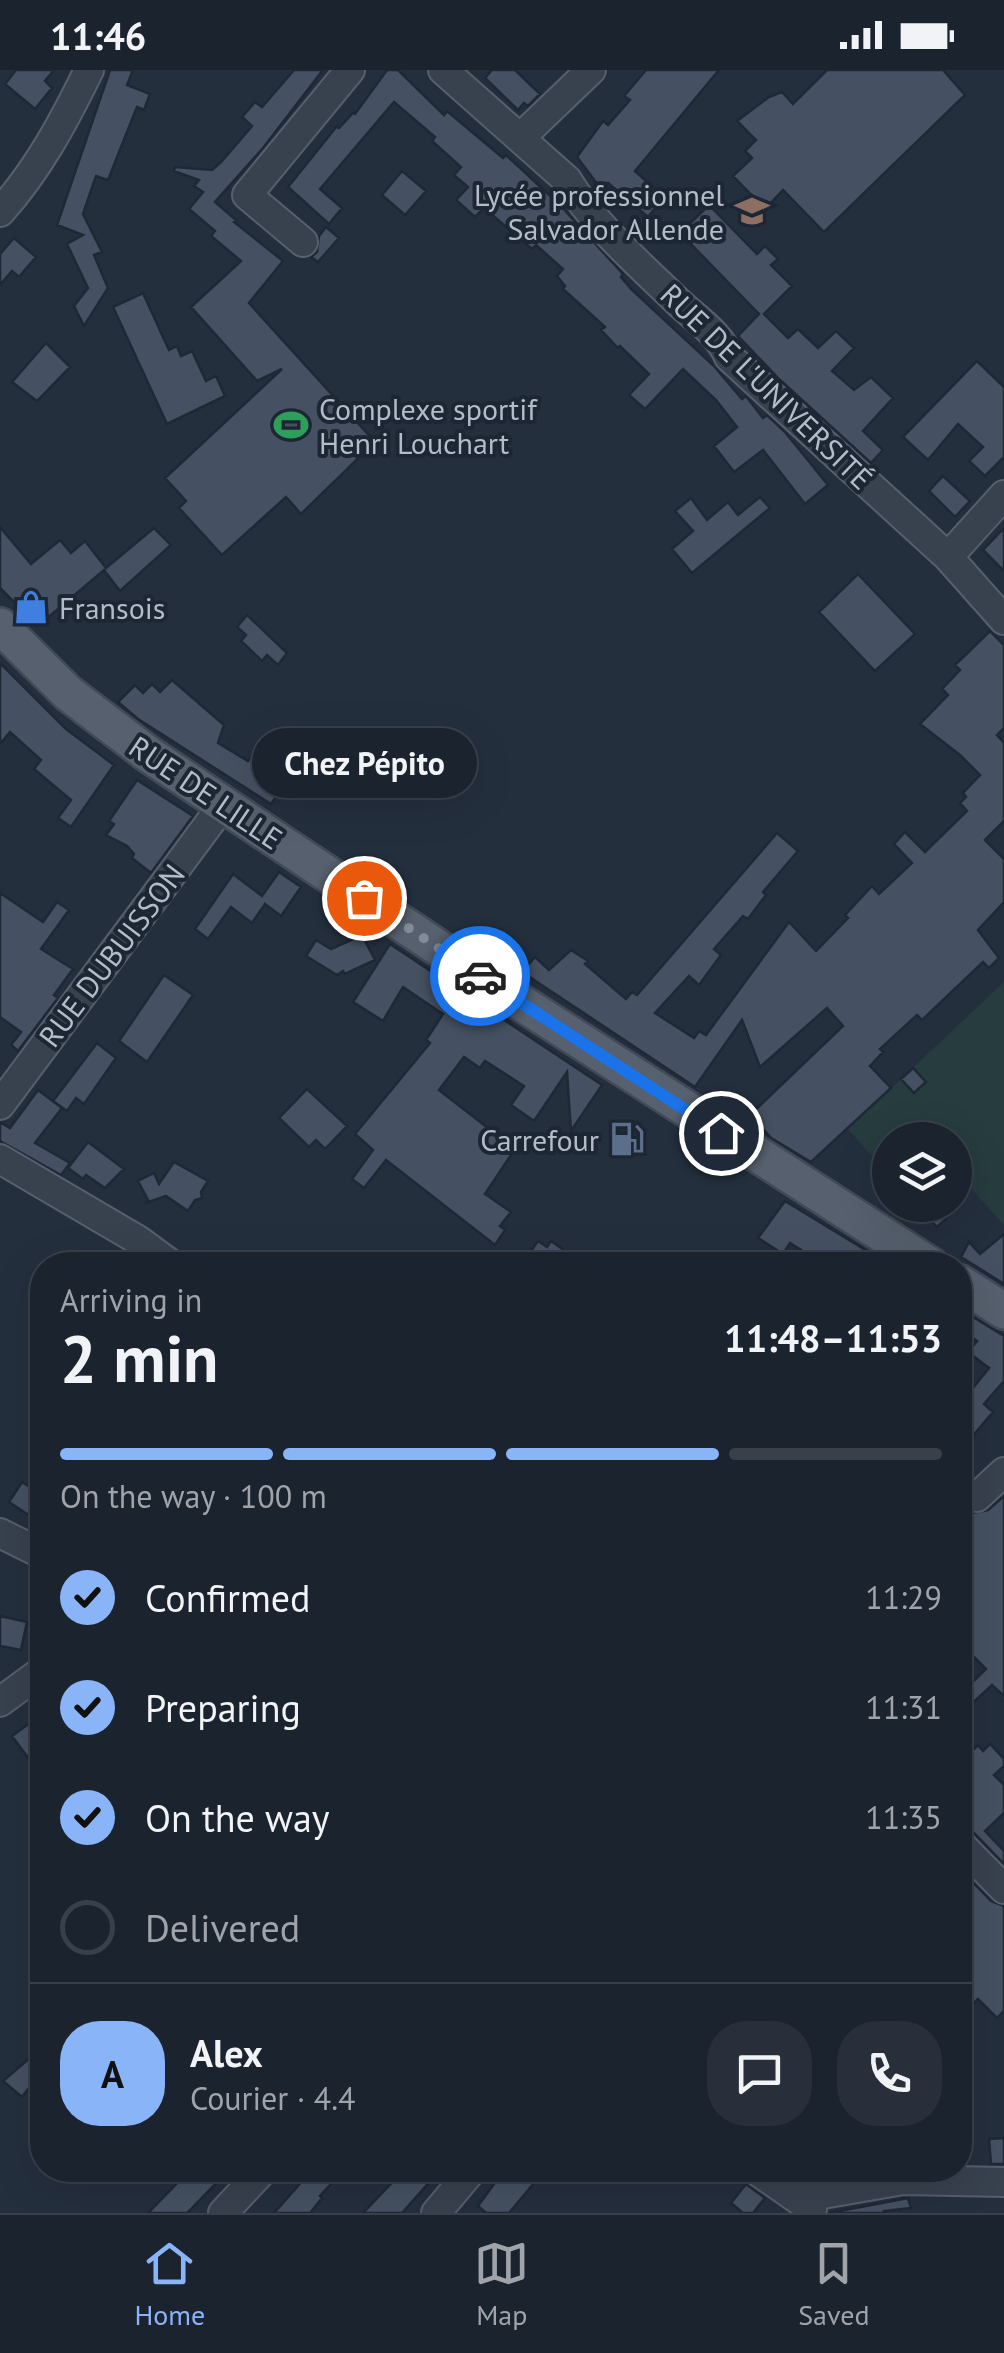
<!DOCTYPE html>
<meta charset="utf-8">
<style>
body{margin:0;font-family:"PT Sans",sans-serif;background:#282f3a;color:#f1f3f6;height:100vh;display:flex;flex-direction:column;font-size:38px;white-space:nowrap}
*{box-sizing:border-box;margin:0}
p{font-size:32px;color:#a0a4aa}
.icon{flex:none;width:55px;height:55px;fill:none;stroke:currentColor;stroke-width:2;stroke-linecap:round;stroke-linejoin:round}
.map{position:relative;flex:1;overflow:hidden}
.details{position:absolute;left:30px;top:1182px;width:942px;height:930px;display:flex;flex-direction:column;background:#1b232e;border-radius:40px;box-shadow:0 10px 40px #0002,0 0 0 2px #39404a}
.details>*{flex:none}
.tools{position:absolute;left:872px;top:1052px;display:grid;gap:20px}
.tools a{display:grid;place-items:center;width:100px;height:100px;border-radius:50%;background:#1b232e;box-shadow:0 10px 40px #0002,0 0 0 2px #39404a;font-size:50px}
.pin{position:absolute;display:grid;place-items:center;width:85px;height:85px;color:#fff;margin:-42px;border:5px solid #fff;border-radius:50%;box-shadow:0 2px 10px #0007}
.courier{position:absolute;display:grid;place-items:center;width:100px;height:100px;margin:-50px;border:8px solid #1a73e8;border-radius:50%;background:#fff;color:#222;box-shadow:0 2px 12px #0007}
.bubble{position:absolute;height:70px;border-radius:35px;background:#1b232e;box-shadow:0 10px 40px #0002,0 0 0 2px #39404a;font-size:32px;font-weight:700;line-height:70px;text-align:center}
.headline em{font-style:normal;font-weight:700}
.headline div{display:flex;flex-direction:column-reverse}
.headline{display:flex;align-items:center;justify-content:space-between;height:170px;padding:0 30px}
h1{font-size:65px;font-weight:700;line-height:75px}
.bar{display:grid;grid-template-columns:repeat(4,1fr);gap:15px 10px;align-content:center;height:120px;padding:0 30px}
.bar i{height:12px;border-radius:8px;background:#39404a}
.bar .on{background:#8ab4f8}
.bar p{grid-column:span 4}
.line{display:flex;align-items:center;gap:25px;padding:0 30px;border-top:2px solid #39404a}
.line div{flex:1}
.round{display:grid;place-items:center;flex:none;width:105px;height:105px;border-radius:40px;background:#282f3a}
ol{padding:0 30px;list-style:none}
li{display:flex;align-items:center;gap:30px;height:110px}
li p{margin-inline-start:auto}
li .icon{padding:10px;border-radius:50%;background:#8ab4f8;color:#111;stroke-width:4}
li:last-child{color:#a0a4aa}
li i{width:55px;height:55px;border:5px solid #39404a;border-radius:50%}
.status{display:flex;justify-content:space-between;align-items:center;height:70px;padding:0 50px;background:#1b232e;direction:ltr}
.status svg{height:28px;fill:currentColor}
.menu{display:flex;justify-content:space-around;align-items:center;height:140px;border-top:2px solid #39404a;background:#1b232e;font-size:28px;color:#a0a4aa}
.menu a{display:grid;justify-items:center;gap:5px}
.menu .on{color:#8ab4f8}
.map>svg:first-child{display:block}
.green{fill:#263c3f}
.building{fill:#455162;stroke:#1f2835;stroke-width:2.5}
.lines{fill:none;stroke-linecap:round;stroke-linejoin:round}
.minor-casing{stroke:#565f6c;stroke-width:32}
.major-casing{stroke:#414a57;stroke-width:40}
.minor{stroke:#38414e;stroke-width:28}
.major{stroke:#56606e;stroke-width:35}
.done{stroke:#828b98;stroke-width:10;stroke-dasharray:0 18}
.route{stroke:#1a73e8;stroke-width:12}
.labels{text-anchor:middle;dominant-baseline:central;stroke-width:8;stroke-linejoin:round;paint-order:stroke}
.poi-label{font-size:30px;fill:#b4bcc9;stroke:#1d2633;text-anchor:end}
.street-label{font-size:30px;fill:#b4bcc9;stroke:#1d2633}
</style>
<div class="status"><b>11:46</b><svg viewBox="0 0 49 12"><path d="M0 12V9h3v3zM5 12V6h3v6zM10 12V3h3v9zM15 12V0h3v12zM26 1h20v11H26zM47 4h2v5h-2z"/></svg></div>
<div class="map">
<svg width="1004" height="2143" viewBox="0 0 1004 2143">
<rect width="100%" height="100%" fill="#242f3e"/>
<path class="green" d="M 1004,912 L 1004,1155 L 955,1101 L 955,1070 L 927,1070 L 917,1059 L 905,1070 L 890,1070 L 890,1084 L 879,1094 L 848,1059 Z"/>
<path class="building" d="M 16,0 L 54,0 L 45,11 L 52,18 L 35,39 L 5,14 Z
M 110,0 L 133,0 L 127,15 L 150,24 L 144,40 L 137,37 L 108,110 L 96,106 L 83,144 L 102,182 L 94,185 L 108,218 L 84,256 L 74,236 L 88,218 L 67,174 L 83,165 L 57,155 Z
M 294,0 L 323,0 L 263,78 L 215,132 L 236,150 L 234,152 L 283,191 L 249,233 L 375,372 L 301,444 L 286,427 L 222,485 L 179,438 L 186,431 L 165,408 L 282,299 L 257,311 L 191,237 L 241,191 L 211,166 L 215,161 L 189,139 L 203,122 L 194,116 L 199,110 L 174,101 L 175,97 L 212,100 L 221,92 L 252,56 L 242,47 L 255,32 L 262,37 Z
M 387,0 L 398,0 L 444,45 L 447,41 L 503,88 L 506,85 L 559,134 L 623,204 L 621,207 L 631,219 L 714,296 L 742,329 L 746,326 L 763,348 L 767,345 L 785,362 L 828,415 L 805,434 L 763,380 L 734,402 L 714,376 L 737,357 L 716,330 L 683,299 L 645,339 L 629,325 L 649,304 L 620,276 L 618,278 L 601,260 L 605,257 L 563,219 L 565,216 L 557,206 L 563,199 L 536,175 L 532,179 L 484,138 L 475,147 L 456,130 L 468,117 L 454,105 L 461,97 L 432,71 L 435,67 L 394,32 L 320,119 L 342,138 L 329,154 L 288,117 L 337,56 L 339,58 L 353,43 L 355,44 Z
M 492,0 L 515,0 L 540,24 L 528,36 L 524,33 L 518,40 L 485,8 Z
M 646,0 L 719,0 L 635,101 L 664,127 L 648,147 L 608,113 L 601,119 L 577,87 L 603,51 L 608,55 L 630,30 L 624,26 Z
M 827,0 L 943,0 L 965,25 L 824,162 L 783,120 L 765,139 L 733,106 L 752,88 L 745,81 L 756,70 L 737,51 L 769,27 L 782,22 L 793,34 Z
M 402,101 L 426,121 L 405,145 L 382,125 Z
M 709,135 L 757,184 L 765,176 L 778,189 L 771,195 L 792,216 L 764,244 L 788,268 L 798,259 L 818,278 L 836,261 L 854,278 L 832,301 L 854,320 L 871,307 L 893,328 L 863,361 L 883,380 L 871,393 L 779,309 L 738,266 L 759,244 L 680,163 Z
M 326,157 L 339,168 L 318,192 L 311,187 L 317,182 L 319,166 Z
M 14,168 L 36,187 L 19,207 L 12,201 L 0,215 L 0,184 Z
M 143,223 L 169,280 L 177,276 L 181,286 L 192,281 L 206,311 L 216,306 L 225,326 L 167,354 L 113,237 Z
M 46,273 L 70,297 L 37,331 L 12,312 Z
M 977,291 L 1004,317 L 1004,387 L 985,406 L 969,391 L 983,377 L 958,354 L 928,390 L 903,367 Z
M 943,406 L 970,431 L 955,447 L 929,421 Z
M 760,427 L 770,438 L 692,503 L 672,479 L 693,461 L 675,441 L 691,428 L 707,450 L 728,432 L 738,445 Z
M 0,457 L 31,494 L 60,470 L 71,483 L 85,471 L 106,498 L 154,458 L 171,475 L 120,521 L 104,500 L 38,556 L 0,518 Z
M 1004,458 L 1004,501 L 983,480 Z
M 858,504 L 915,564 L 875,601 L 819,542 Z
M 247,545 L 287,583 L 278,595 L 267,585 L 262,591 L 241,571 L 246,565 L 237,557 Z
M 990,561 L 1004,575 L 1004,658 L 997,665 L 1004,673 L 1004,751 L 985,770 L 1004,789 L 1004,832 L 978,860 L 999,888 L 989,898 L 983,892 L 922,950 L 917,945 L 880,979 L 883,982 L 870,996 L 891,1018 L 811,1092 L 771,1068 L 750,1045 L 843,956 L 827,938 L 760,997 L 742,950 L 695,1017 L 522,902 L 535,887 L 549,900 L 571,880 L 588,891 L 585,894 L 626,929 L 632,922 L 637,925 L 777,763 L 798,781 L 763,822 L 766,825 L 748,849 L 743,846 L 714,879 L 721,885 L 699,915 L 689,906 L 655,943 L 694,968 L 699,961 L 706,965 L 789,852 L 816,881 L 848,848 L 845,845 L 872,816 L 879,824 L 912,793 L 894,774 L 905,762 L 925,782 L 967,741 L 960,733 L 966,727 L 963,723 L 980,705 L 960,685 L 920,654 L 948,625 L 942,619 L 960,600 L 955,595 Z
M 0,593 L 66,659 L 114,695 L 71,757 L 58,748 L 71,730 L 34,699 L 41,690 L 10,662 L 0,674 Z
M 172,610 L 224,655 L 218,673 L 248,691 L 252,685 L 264,693 L 272,683 L 296,698 L 271,734 L 138,649 L 118,632 L 135,615 L 143,623 L 152,614 L 160,622 Z
M 137,710 L 193,746 L 151,803 L 132,788 L 134,784 L 127,776 L 106,765 L 114,754 L 109,751 Z
M 279,802 L 301,817 L 281,846 L 265,834 L 252,853 L 231,837 L 208,869 L 195,859 L 233,804 L 262,826 Z
M 0,823 L 43,852 L 57,832 L 69,840 L 41,879 L 73,899 L 54,925 L 58,928 L 18,981 L 11,975 L 21,962 L 0,947 Z
M 362,865 L 375,890 L 345,904 L 343,901 L 337,905 L 306,886 L 316,870 L 331,879 Z
M 390,874 L 602,1015 L 571,1061 L 567,1002 L 534,1051 L 511,1035 L 524,1016 L 485,991 L 480,998 L 464,987 L 439,1020 L 515,1079 L 485,1124 L 511,1142 L 500,1156 L 505,1160 L 495,1175 L 386,1090 L 364,1118 L 352,1109 L 373,1080 L 355,1064 L 430,973 L 426,970 L 443,944 L 403,917 L 383,951 L 353,932 Z
M 164,905 L 193,925 L 147,992 L 119,971 Z
M 97,973 L 116,988 L 84,1034 L 76,1028 L 67,1041 L 53,1031 Z
M 913,998 L 926,1012 L 914,1023 L 901,1009 Z
M 307,1019 L 347,1056 L 325,1079 L 316,1070 L 309,1077 L 279,1048 Z
M 38,1020 L 62,1038 L 35,1073 L 70,1093 L 61,1105 L 0,1071 L 0,1052 L 10,1058 Z
M 88,1072 L 124,1099 L 105,1118 L 86,1105 L 83,1109 L 68,1098 Z
M 174,1092 L 208,1111 L 201,1122 L 202,1128 L 195,1130 L 188,1141 L 166,1126 L 146,1133 L 148,1130 L 138,1111 L 154,1103 L 159,1114 Z
M 785,1131 L 808,1145 L 890,1195 L 825,1195 L 790,1173 L 783,1184 L 758,1168 Z
M 916,1135 L 961,1135 L 937,1157 Z
M 1004,1164 L 1004,1214 L 961,1187 L 969,1172 L 980,1184 Z
M 538,1171 L 547,1177 L 551,1171 L 585,1195 L 521,1195 Z
M 960,1239 L 1004,1266 L 1004,1311 L 984,1334 L 993,1342 L 960,1381 L 960,1334 L 989,1298 L 968,1282 L 977,1271 L 960,1259 Z
M 22,1412 L 42,1425 L 42,1454 L 9,1432 Z
M 1004,1426 L 1004,1626 L 992,1615 L 960,1645 L 960,1624 L 986,1599 L 960,1573 L 960,1454 L 972,1443 L 988,1440 Z
M 0,1546 L 27,1552 L 21,1580 L 0,1576 Z
M 42,1644 L 42,1679 L 29,1689 L 12,1666 Z
M 960,1668 L 972,1681 L 978,1675 L 983,1681 L 990,1674 L 1004,1689 L 1004,1696 L 994,1705 L 1004,1715 L 1004,1743 L 985,1761 L 1004,1781 L 1004,1794 L 973,1762 L 960,1757 Z
M 960,1799 L 991,1831 L 1004,1836 L 1004,1941 L 997,1948 L 978,1929 L 960,1946 Z
M 31,1987 L 42,1993 L 42,2001 L 22,2027 L 3,2011 Z
M 1004,2068 L 1004,2094 L 991,2094 L 989,2069 Z
M 173,2100 L 229,2100 L 187,2143 L 148,2143 L 182,2108 Z
M 312,2100 L 344,2100 L 320,2126 L 322,2128 L 310,2143 L 274,2143 Z
M 404,2100 L 440,2100 L 402,2143 L 363,2143 Z
M 504,2100 L 545,2100 L 509,2143 L 486,2143 L 478,2136 Z
M 746,2114 L 765,2128 L 753,2143 L 743,2143 L 731,2133 Z
M 908,2128 L 911,2138 L 884,2141 L 885,2143 L 829,2143 Z"/>
<g class="lines">
<g class="minor-casing">
<path id="minor" d="M 443,0 L 567,110 C 594,155 639,194 677,231 C 696,249 719,263 729,287 L 948,487 L 1004,550
M 520,68 L 591,0
M 0,142 C 38,100 64,51 89,0
M 303,172 L 247,125 L 350,0
M 948,487 L 1004,425
M 0,1035 L 223,735
M 0,1089 L 138,1170 L 172,1195
M 977,1427 L 1004,1402
M 0,1463 L 42,1484
M 0,1632 L 42,1601
M 960,1774 L 1004,1819
M 756,2100 L 812,2139
M 800,2128 L 903,2110 L 1004,2112
M 223,2143 L 263,2100
M 436,2143 L 472,2100"/>
</g>
<g class="major-casing">
<path id="major" d="M 0,556 L 68,623 L 148,684 L 509,925 L 930,1195
M 960,1213 L 1004,1241"/>
</g>
<use href="#minor" class="minor"/>
<use href="#major" class="major"/>
</g>
<g class="lines">
<path class="done" d="M 364,828 L 480,906"/>
<path class="route" d="M 480,906 L 721,1063"/>
</g>
<defs>
<g id="school-bare" transform="scale(2.7)"><path d="M0-5L7-2L0 1L-7-2ZM-4 1L0 2.5L4 1V4Q0 6-4 4Z" fill="#8d6e63" stroke="#1d2633" stroke-width="2.5" paint-order="stroke"/></g>
<g id="stadium-bare" transform="scale(2.7)"><path d="M0-5a6.5 5 0 1 0 0 10a6.5 5 0 1 0 0-10ZM-3.5-1.8h7v3.6h-7Z" fill="#2e9e5b" stroke="#1d2633" stroke-width="2.5" paint-order="stroke"/></g>
<g id="shop-bare" transform="scale(2.7)"><path d="M-5-2.5h2.3a2.7 3.5 0 0 1 5.4 0H5L5.5 6h-11ZM-1.5-2.5h3a1.5 2.3 0 0 0-3 0Z" fill="#3f7fe0" stroke="#1d2633" stroke-width="2.5" paint-order="stroke"/></g>
<g id="fuel-bare" transform="scale(2.7)"><path d="M-5.5-6h7V0h2V4h1.3V-2.5L3-4.5l.8-.8L6-3V5H2.5V1h-1V6h-7ZM-4.2-4.7v3.2H.2V-4.7Z" fill="#5c6f8a" stroke="#1d2633" stroke-width="2.5" paint-order="stroke"/></g>
</defs>
<g fill-rule="evenodd">
<use href="#school-bare" x="752" y="141"/>
<use href="#stadium-bare" x="291" y="355"/>
<use href="#shop-bare" x="31" y="537"/>
<use href="#fuel-bare" x="627" y="1069"/>
</g>
<g class="labels">
<g class="poi-label">
<text x="724" y="124">Lycée professionnel<tspan x="724" dy="34">Salvador Allende</tspan></text>
<text x="319" y="338" text-anchor="start">Complexe sportif<tspan x="319" dy="34">Henri Louchart</tspan></text>
<text x="59" y="537" text-anchor="start">Fransois</text>
<text x="599" y="1069">Carrefour</text>
</g>
<g class="street-label">
<text transform="translate(767 316) rotate(44)">RUE DE L'UNIVERSITÉ</text>
<text transform="translate(206 722) rotate(34)">RUE DE LILLE</text>
<text transform="translate(111 885) rotate(-53)">RUE DUBUISSON</text>
</g>
</g>
</svg>
<div class="tools">
<a><svg class="icon" aria-label="layers" viewBox="0 0 24 24"><path d="M12 4l9 5-9 5-9-5zM3 14l9 5 9-5"/></svg></a>
</div>
<div class="pin" style="left:364px;top:828px;background:#ea580c"><svg class="icon" aria-label="bag" viewBox="0 0 24 24"><path d="M5 8h14l-1 12H6zM9 8a3 3 0 0 1 6 0"/></svg></div>
<div class="pin" style="left:721px;top:1063px;background:#1f2937"><svg class="icon" aria-label="home" viewBox="0 0 24 24"><path d="M3 11l9-7 9 7M6 9v11h12V9"/></svg></div>
<div class="courier" style="left:480px;top:906px"><svg class="icon" aria-label="car" viewBox="0 0 24 24"><path d="M5 17H2v-5l4-1 3-4h7l3 4 3 1v5h-3M9 17h6M6 11h13"/><circle cx="7" cy="17" r="2"/><circle cx="17" cy="17" r="2"/></svg></div>
<div class="bubble" style="left:252px;top:658px;width:225px">Chez Pépito</div>
<section class="details">
<div class="headline"><div><h1>2 min</h1><p>Arriving in</p></div><em>11:48–11:53</em></div>
<div class="bar"><i class="on"></i><i class="on"></i><i class="on"></i><i></i><p>On the way · 100 m</p></div>
<ol>
<li><svg class="icon" aria-label="check" viewBox="0 0 24 24"><path d="M5 12l5 5 9-10"/></svg>Confirmed<p>11:29</p></li>
<li><svg class="icon" aria-label="check" viewBox="0 0 24 24"><path d="M5 12l5 5 9-10"/></svg>Preparing<p>11:31</p></li>
<li><svg class="icon" aria-label="check" viewBox="0 0 24 24"><path d="M5 12l5 5 9-10"/></svg>On the way<p>11:35</p></li>
<li><i></i>Delivered</li>
</ol>
<div class="line" style="height:180px"><b class="round" style="background:#8ab4f8;color:#111">A</b><div><b>Alex</b><p>Courier · 4.4</p></div><a class="round"><svg class="icon" aria-label="chat" viewBox="0 0 24 24"><path d="M4 5h16v11H9l-5 4z"/></svg></a><a class="round"><svg class="icon" aria-label="phone" viewBox="0 0 24 24"><path d="M5 4h4l2 5-3 2q2 4 5 5l2-3 5 2v4C11 20 4 13 5 4z"/></svg></a></div>
</section>
</div>
<nav class="menu">
<a class="on"><svg class="icon" aria-label="home" viewBox="0 0 24 24"><path d="M3 11l9-7 9 7M6 9v11h12V9"/></svg>Home</a>
<a><svg class="icon" aria-label="map" viewBox="0 0 24 24"><path d="M3 6l6-2 6 2 6-2v14l-6 2-6-2-6 2zM9 4v14M15 6v14"/></svg>Map</a>
<a><svg class="icon" aria-label="saved" viewBox="0 0 24 24"><path d="M7 4h10v16l-5-4-5 4z"/></svg>Saved</a>
</nav>
